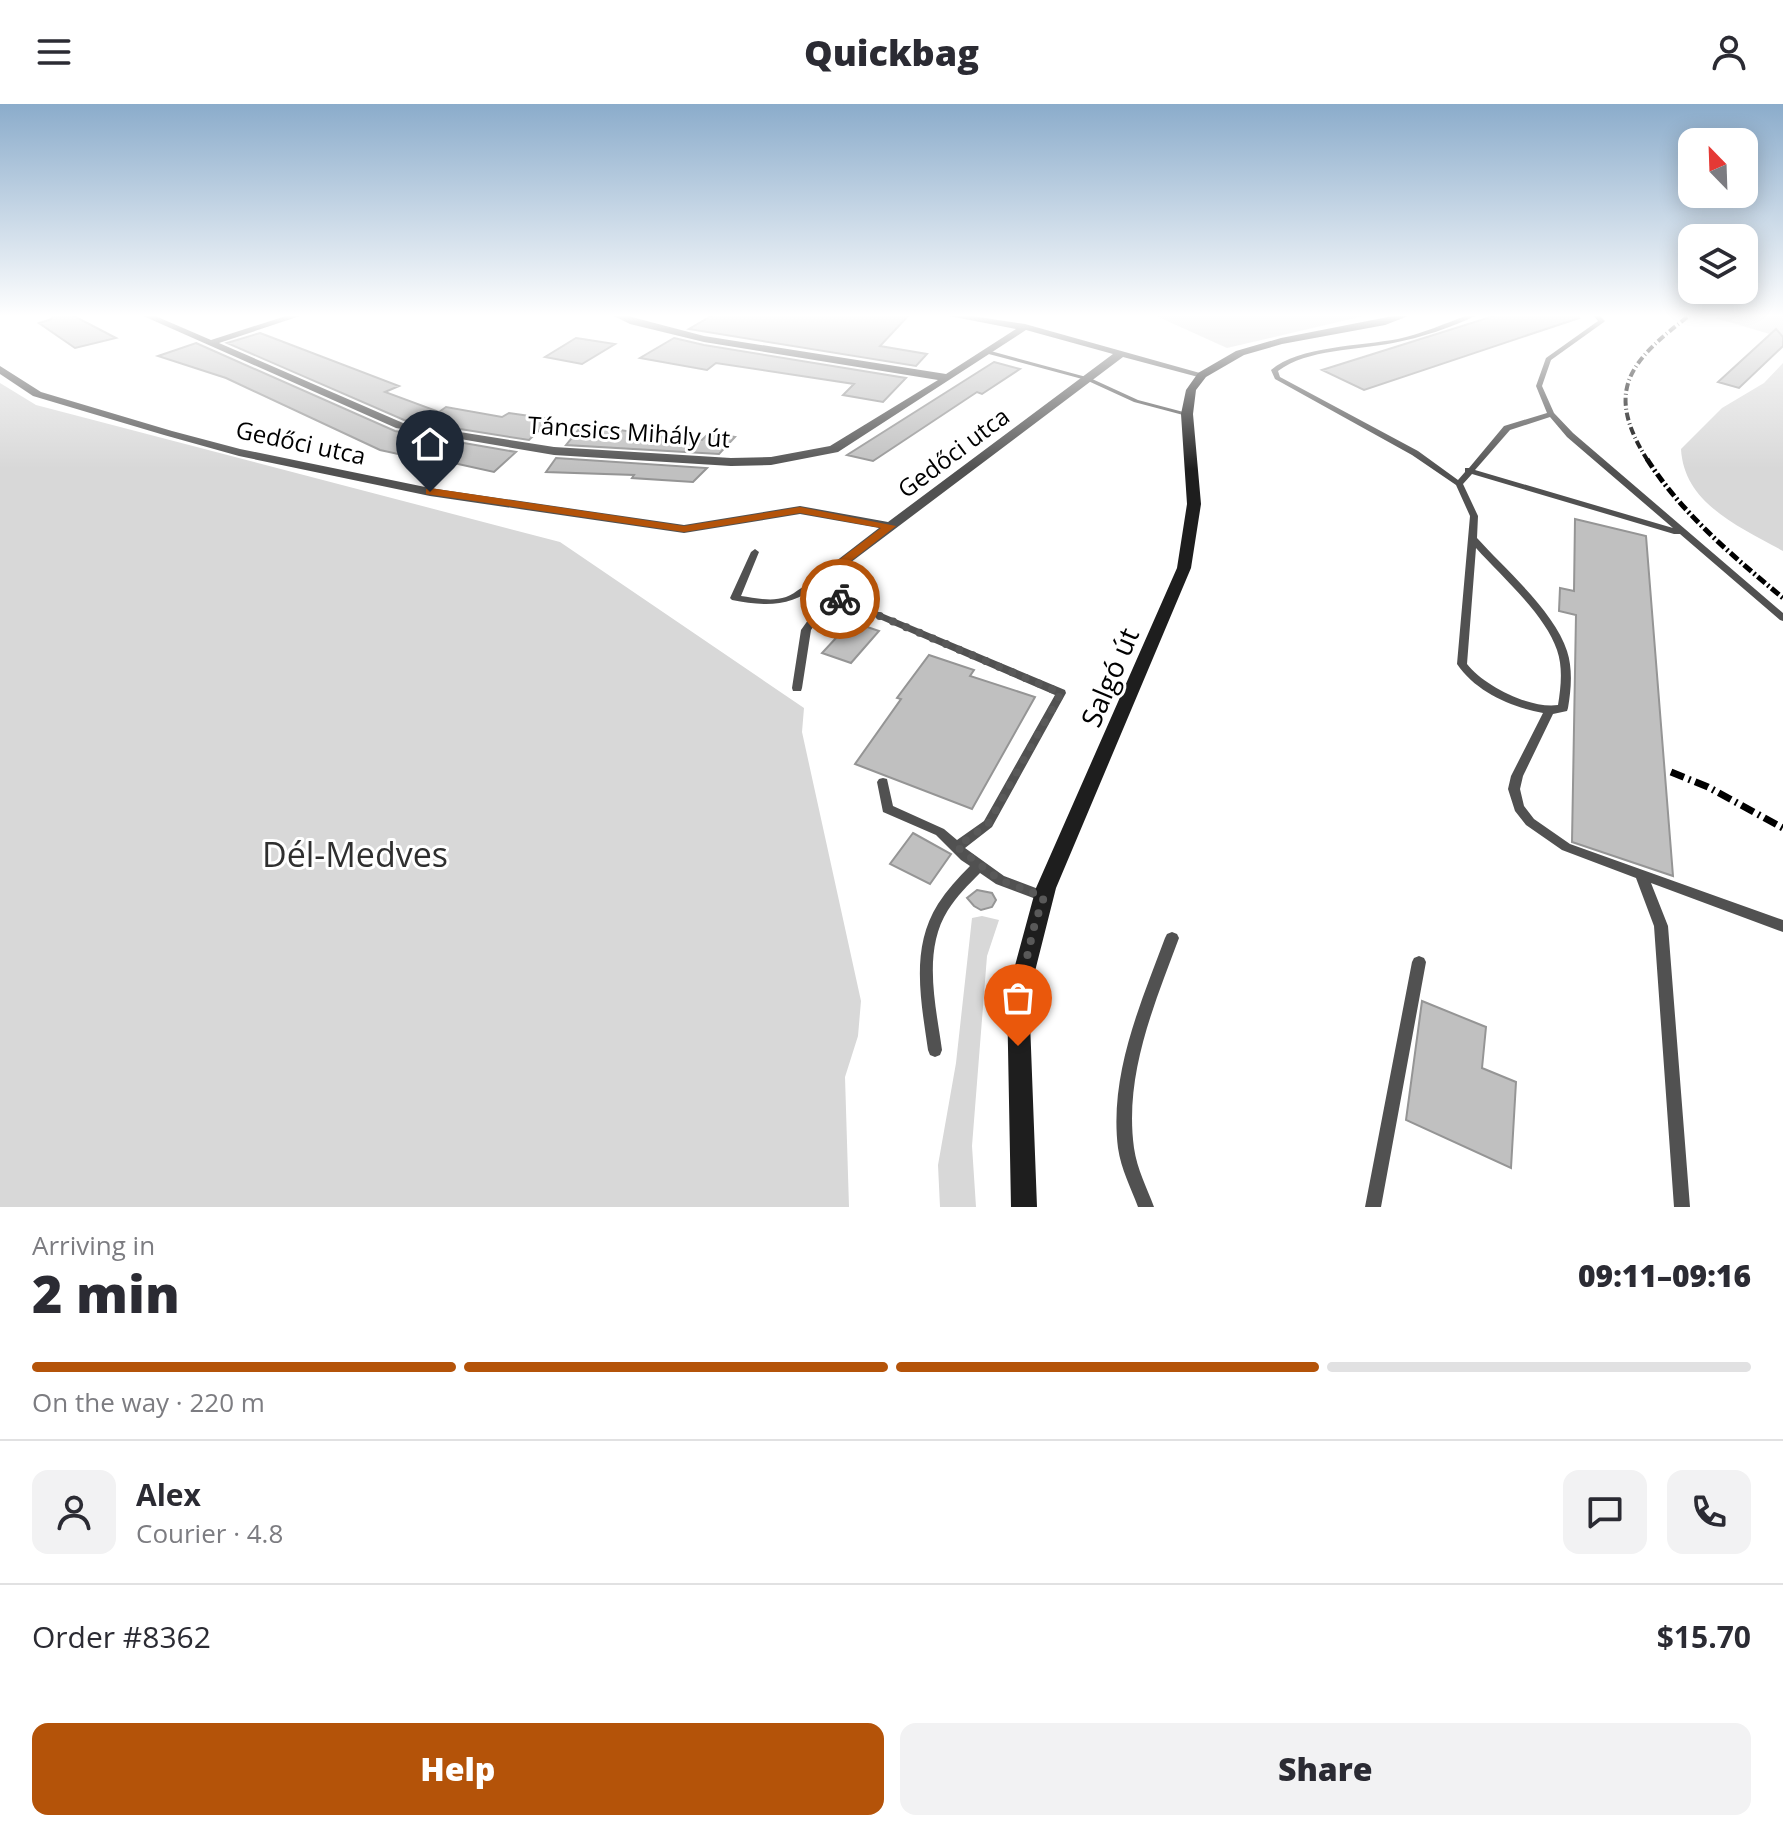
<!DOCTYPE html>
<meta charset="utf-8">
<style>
body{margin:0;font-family:"Open Sans",sans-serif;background:#f2f2f3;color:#2b2b33;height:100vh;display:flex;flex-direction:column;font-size:30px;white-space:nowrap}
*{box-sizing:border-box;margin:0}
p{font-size:26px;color:#7c7c81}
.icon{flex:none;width:44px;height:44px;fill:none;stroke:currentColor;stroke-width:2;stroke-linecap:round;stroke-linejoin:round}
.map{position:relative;height:1103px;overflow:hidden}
.panel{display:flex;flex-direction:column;background:#fff;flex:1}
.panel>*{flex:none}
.needle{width:52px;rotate:337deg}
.controls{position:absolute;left:1678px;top:24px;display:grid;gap:16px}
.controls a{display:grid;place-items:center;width:80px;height:80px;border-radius:16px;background:#fff;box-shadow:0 4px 20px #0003;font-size:40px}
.pin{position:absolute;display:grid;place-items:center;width:68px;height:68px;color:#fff;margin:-82px -34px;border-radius:50% 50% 50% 0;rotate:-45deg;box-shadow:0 0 8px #0007}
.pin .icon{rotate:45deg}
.courier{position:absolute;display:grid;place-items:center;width:80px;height:80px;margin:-40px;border:6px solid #b45309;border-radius:50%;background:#fff;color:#222;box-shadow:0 2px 10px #0007}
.summary em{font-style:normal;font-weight:800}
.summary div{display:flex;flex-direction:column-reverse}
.summary{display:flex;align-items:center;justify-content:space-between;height:136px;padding:0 32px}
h1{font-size:52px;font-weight:800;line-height:60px}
.bar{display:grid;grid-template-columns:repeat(4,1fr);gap:12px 8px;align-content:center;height:96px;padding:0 32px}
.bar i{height:10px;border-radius:6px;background:#e1e1e2}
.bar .on{background:#b45309}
.bar p{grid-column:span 4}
.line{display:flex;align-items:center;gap:20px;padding:0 32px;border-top:2px solid #e1e1e2}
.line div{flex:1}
.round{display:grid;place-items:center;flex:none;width:84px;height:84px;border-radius:16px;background:#f2f2f3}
.button{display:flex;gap:16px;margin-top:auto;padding:16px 32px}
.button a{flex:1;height:92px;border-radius:16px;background:#b45309;color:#fff;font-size:32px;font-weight:800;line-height:92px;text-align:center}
.button a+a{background:#f2f2f3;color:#2b2b33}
header{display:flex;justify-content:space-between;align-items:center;height:104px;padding:0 32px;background:#fff;font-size:36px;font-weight:800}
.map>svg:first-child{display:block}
.green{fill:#d8d8d8}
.building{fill:#c0c0c0;stroke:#959595;stroke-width:2}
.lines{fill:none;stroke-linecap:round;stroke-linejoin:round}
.service{fill:#515151;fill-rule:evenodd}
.minor{fill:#515151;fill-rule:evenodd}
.secondary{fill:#1e1e1e;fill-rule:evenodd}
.rail-far2{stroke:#000;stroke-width:4;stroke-dasharray:8 3 1 3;stroke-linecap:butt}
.rail-far1{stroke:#000;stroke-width:5;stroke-dasharray:10 3 2 3;stroke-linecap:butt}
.rail{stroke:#000;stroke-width:7;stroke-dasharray:14 5 2 5;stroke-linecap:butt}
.route{fill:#b45309}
.done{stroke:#595959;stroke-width:8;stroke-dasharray:0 14.4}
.labels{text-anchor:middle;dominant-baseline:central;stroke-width:6;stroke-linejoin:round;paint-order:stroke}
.far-street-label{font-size:24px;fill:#000;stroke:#fff}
.street-label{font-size:28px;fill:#000;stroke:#fff}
.near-park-label{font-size:34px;fill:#2f2f2f;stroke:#fff}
</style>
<header><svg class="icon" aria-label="menu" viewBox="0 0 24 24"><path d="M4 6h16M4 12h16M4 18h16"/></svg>Quickbag<svg class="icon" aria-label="person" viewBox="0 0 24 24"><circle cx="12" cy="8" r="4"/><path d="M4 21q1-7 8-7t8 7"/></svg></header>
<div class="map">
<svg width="1783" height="1103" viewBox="0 0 1783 1103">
<rect width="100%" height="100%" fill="#fff"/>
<path class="green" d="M 1154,211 L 1368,211 L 1227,244 Z
M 1721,211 L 1783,211 L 1783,234 L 1715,214 Z
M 1783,259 L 1783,447 C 1740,423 1684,400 1681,345 L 1722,304 L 1764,279 Z
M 0,279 L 36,301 L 560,438 L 804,604 L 802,628 L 861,897 L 858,932 L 845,973 L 849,1103 L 0,1103 Z
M 982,812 L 999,816 L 987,852 L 972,1042 L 976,1103 L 940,1103 L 938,1061 L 956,959 L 972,814 Z"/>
<path class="building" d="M 53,211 L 72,211 L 116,234 L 75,244 L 39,219 L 52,215 Z
M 713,211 L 909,211 L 880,242 L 927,250 L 916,262 L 689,225 Z
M 1497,211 L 1578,211 L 1579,214 L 1364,286 L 1322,266 Z
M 1776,225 L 1783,233 L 1783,242 L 1739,284 L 1718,278 Z
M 260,229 L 399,282 L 385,288 L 439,308 L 446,303 L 502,313 L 509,309 L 551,315 L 529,336 L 404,316 L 227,239 Z
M 576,234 L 615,240 L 582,260 L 545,253 Z
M 674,234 L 704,241 L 906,274 L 883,298 L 843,291 L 854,280 L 716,259 L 707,266 L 640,254 Z
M 196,239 L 395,327 L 516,348 L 494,368 L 449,358 L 459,351 L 410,342 L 398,350 L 380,346 L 226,274 L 158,252 Z
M 994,258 L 1020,265 L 982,290 L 977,288 L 873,357 L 847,351 Z
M 583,320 L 663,333 L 666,329 L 702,336 L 709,329 L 735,333 L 719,350 L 566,341 Z
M 556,354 L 707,364 L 693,378 L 632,374 L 634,371 L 546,368 Z
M 1575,415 L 1646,432 L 1673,772 L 1572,738 L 1576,511 L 1559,507 L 1560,484 L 1574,487 Z
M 838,513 L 879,527 L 851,559 L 822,549 L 836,534 L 824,529 Z
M 929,551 L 974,566 L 970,572 L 1035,593 L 972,705 L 855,660 L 901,595 L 897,594 Z
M 913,729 L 951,750 L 930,780 L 890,760 Z
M 977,786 L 992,789 L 996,796 L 992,803 L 981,806 L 974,802 L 967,794 Z
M 1422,897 L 1486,923 L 1482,964 L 1516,978 L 1511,1064 L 1406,1016 Z"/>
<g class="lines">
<path class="service" d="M 1469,211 L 1477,211 C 1453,223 1420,234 1393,239 C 1358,246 1307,245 1278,267 L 1280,273 L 1418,347 L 1458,376 L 1465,368 L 1465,364 L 1469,364 L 1504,322 L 1547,309 L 1536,282 L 1546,254 L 1598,217 L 1593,211 L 1599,211 L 1605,217 L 1604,218 L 1551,256 L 1542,282 L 1554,309 L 1573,329 L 1783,509 L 1783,517 L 1780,516 L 1680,430 L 1674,430 L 1472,370 L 1463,380 L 1478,412 L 1477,434 C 1504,464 1555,508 1567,547 C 1573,565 1571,586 1568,604 L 1567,607 L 1553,610 L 1523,672 L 1520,685 L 1524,702 L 1534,715 L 1570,740 L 1783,816 L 1783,828 L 1651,779 L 1668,822 L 1690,1103 L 1674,1103 L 1654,822 L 1636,774 L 1562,746 L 1526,721 L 1515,707 L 1508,685 L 1511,672 L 1543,609 C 1511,603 1476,588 1457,560 L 1470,412 L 1456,381 L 1412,351 L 1275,275 L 1271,266 C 1299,242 1361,242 1398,235 C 1422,230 1445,219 1469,211 ZM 1550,313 L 1567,333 L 1673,424 L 1475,366 L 1510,326 ZM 1476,444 C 1501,472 1545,510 1557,546 C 1563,563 1561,583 1558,601 C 1530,605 1484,582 1467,560 Z
M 987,246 L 1090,274 L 1138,296 L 1191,310 L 1187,312 L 1134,298 L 1086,276 L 985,249 L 985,247 Z
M 755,445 L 759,448 L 741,492 C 755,494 772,498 786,493 C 797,489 804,479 815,479 L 817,481 C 792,504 763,502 732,496 L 730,494 L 751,448 Z
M 831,487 L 836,490 L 811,526 L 802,584 L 801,587 L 793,587 L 792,584 L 801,526 L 828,488 Z
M 843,493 L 1065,586 L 1066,589 L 992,723 L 965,744 L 1004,772 L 1049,789 L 1050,793 L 1049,797 L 1044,798 L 996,780 L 980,769 C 968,781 957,792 948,806 C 922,847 936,902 942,946 L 940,951 L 935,953 L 930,951 L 928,946 C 921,897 910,844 938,800 C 947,786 958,774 970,762 L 961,756 L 936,731 L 883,708 L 877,678 L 879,675 L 883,674 L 887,675 L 893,702 L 944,725 L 957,736 L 984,717 L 1055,591 L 840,498 L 838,496 Z
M 1172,828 L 1177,830 L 1179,834 C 1154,901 1124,971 1134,1044 C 1137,1065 1147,1084 1154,1103 L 1138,1103 C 1131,1084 1121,1065 1118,1044 C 1109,971 1140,901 1165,834 L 1167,830 Z
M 1419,852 L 1424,854 L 1426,858 L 1381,1103 L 1365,1103 L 1412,858 L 1414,854 Z"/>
<path class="minor" d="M 141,211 L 153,211 L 211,236 L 289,211 L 303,211 L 219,239 L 403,319 L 554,343 L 731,354 L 771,353 L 830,342 L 938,276 L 704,238 L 630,220 L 612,211 L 624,211 L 704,232 L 946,270 L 1016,225 L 944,211 L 965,211 L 1025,220 L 1207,271 L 1202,274 L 1123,253 L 822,480 L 848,493 L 850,496 L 843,501 L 805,481 L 879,424 L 800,410 L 684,429 L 430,392 L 239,352 L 164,331 L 33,292 L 0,270 L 0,262 L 41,288 L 172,327 L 240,345 L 430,384 L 684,421 L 800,402 L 888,418 L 1113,250 L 1026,226 L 838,348 L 771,361 L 731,362 L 554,351 L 396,324 Z"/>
<path class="secondary" d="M 1398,211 L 1411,211 L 1385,221 L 1282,240 L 1244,251 L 1206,273 L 1196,286 L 1193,310 L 1201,400 L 1191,464 L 1056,784 L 1029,891 L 1037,1103 L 1011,1103 L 1007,891 L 1036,784 L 1177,464 L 1187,400 L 1181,310 L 1186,286 L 1198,269 L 1236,247 L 1281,234 Z"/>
<path class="rail-far2" d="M 1648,357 C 1603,286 1630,257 1690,211"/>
<path class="rail-far1" d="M 1647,355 C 1682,410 1734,453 1783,494"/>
<path class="rail" d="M 1671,668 L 1708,683 L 1783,724"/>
</g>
<linearGradient id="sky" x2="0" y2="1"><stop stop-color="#8baccb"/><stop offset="0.58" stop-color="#fff"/><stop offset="1" stop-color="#fff" stop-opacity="0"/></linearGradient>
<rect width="1783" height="365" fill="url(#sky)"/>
<path class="route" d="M 430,384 L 684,422 L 800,403 L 896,422 L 820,481 L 844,492 L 846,495 L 840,499 L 806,481 L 881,424 L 800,409 L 684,428 L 426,390 L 426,385 Z"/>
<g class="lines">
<path class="done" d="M 840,495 L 1061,589 L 988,720 L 957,743 L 1000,776 L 1044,793 L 1035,819 L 1018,891 L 1018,942"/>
</g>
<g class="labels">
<g class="far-street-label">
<text transform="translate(629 327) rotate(4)">Táncsics Mihály út</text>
<text transform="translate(301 338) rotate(12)">Gedőci utca</text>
<text transform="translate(953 348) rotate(-37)">Gedőci utca</text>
</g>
<g class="street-label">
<text transform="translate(1109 573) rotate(-67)">Salgó út</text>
</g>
<g class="near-park-label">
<text x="355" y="750">Dél-Medves</text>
</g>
</g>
</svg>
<div class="controls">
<a><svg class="needle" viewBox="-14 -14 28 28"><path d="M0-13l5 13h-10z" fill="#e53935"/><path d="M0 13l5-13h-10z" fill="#7c7c81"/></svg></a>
<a><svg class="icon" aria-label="layers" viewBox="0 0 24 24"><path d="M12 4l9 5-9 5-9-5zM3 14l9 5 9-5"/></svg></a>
</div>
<div class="pin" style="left:1018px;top:942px;background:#ea580c"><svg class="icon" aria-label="bag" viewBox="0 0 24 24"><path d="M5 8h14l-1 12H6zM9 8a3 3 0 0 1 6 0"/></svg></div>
<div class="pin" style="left:430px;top:388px;background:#1f2937"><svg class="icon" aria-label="home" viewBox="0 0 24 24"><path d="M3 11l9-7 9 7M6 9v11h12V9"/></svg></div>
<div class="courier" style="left:840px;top:495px"><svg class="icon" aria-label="bike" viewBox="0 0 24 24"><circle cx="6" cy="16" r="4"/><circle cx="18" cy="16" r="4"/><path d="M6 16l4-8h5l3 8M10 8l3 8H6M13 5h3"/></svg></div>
</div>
<section class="panel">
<div class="summary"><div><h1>2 min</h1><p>Arriving in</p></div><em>09:11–09:16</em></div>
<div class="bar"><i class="on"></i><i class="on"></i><i class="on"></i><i></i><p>On the way · 220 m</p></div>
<div class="line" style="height:144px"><a class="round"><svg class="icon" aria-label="person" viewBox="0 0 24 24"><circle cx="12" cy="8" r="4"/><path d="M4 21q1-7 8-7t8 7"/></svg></a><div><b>Alex</b><p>Courier · 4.8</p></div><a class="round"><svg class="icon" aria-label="chat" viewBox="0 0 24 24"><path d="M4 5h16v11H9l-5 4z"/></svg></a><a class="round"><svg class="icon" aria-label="phone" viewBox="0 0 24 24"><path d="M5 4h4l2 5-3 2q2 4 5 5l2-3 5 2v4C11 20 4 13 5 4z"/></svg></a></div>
<div class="line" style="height:104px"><div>Order #8362</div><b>$15.70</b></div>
<div class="button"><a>Help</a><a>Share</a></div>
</section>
